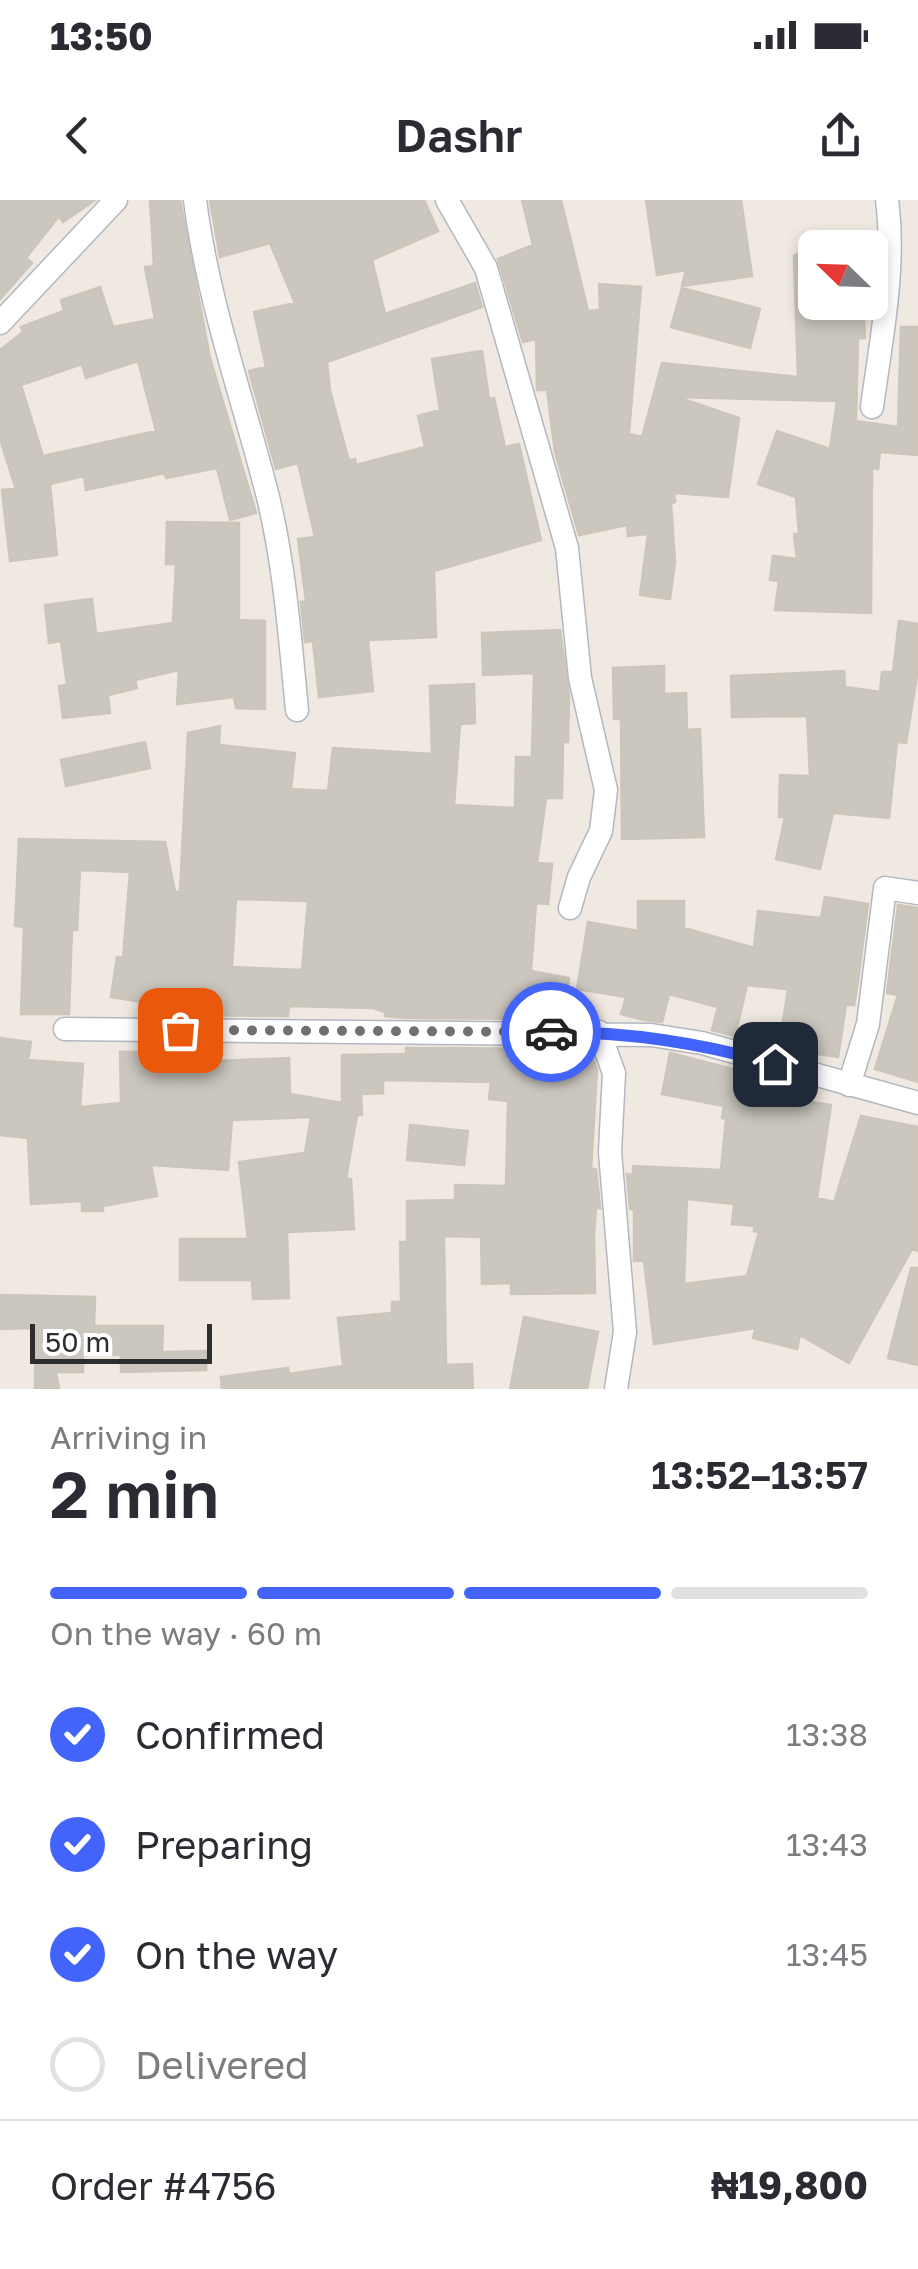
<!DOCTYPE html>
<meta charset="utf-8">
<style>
body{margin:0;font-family:"Golos Text",sans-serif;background:#f7f7f7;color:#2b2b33;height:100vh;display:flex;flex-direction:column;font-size:38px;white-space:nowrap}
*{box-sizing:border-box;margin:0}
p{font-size:32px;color:#7c7c81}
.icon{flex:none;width:55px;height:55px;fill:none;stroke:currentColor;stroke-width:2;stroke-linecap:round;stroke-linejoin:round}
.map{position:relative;height:1189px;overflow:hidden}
.details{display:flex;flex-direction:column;background:#fff;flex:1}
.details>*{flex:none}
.needle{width:65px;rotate:293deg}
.fabs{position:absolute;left:798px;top:30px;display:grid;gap:20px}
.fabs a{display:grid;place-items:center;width:90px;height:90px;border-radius:15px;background:#fff;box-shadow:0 5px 15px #0003;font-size:50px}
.scale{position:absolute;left:30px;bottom:25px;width:182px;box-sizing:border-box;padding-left:10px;border:5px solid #2e2e2e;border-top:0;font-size:28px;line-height:35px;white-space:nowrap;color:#2e2e2e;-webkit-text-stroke:8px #fff;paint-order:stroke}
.pin{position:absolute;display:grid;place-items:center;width:85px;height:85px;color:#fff;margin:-42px;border-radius:20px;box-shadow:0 5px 15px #0006}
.courier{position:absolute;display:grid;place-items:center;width:100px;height:100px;margin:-50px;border:8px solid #4264fb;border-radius:50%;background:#fff;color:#222;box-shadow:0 2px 12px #0007}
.head em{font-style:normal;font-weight:600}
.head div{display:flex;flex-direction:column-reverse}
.head{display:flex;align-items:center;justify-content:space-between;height:170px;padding:0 50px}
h1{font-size:65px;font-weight:600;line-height:75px}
.bar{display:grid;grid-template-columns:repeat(4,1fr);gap:15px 10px;align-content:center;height:120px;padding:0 50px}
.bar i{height:12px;border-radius:8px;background:#e1e1e2}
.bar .current{background:#4264fb}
.bar p{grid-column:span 4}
.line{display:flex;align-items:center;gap:25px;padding:0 50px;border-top:2px solid #e1e1e2}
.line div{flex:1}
ol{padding:0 50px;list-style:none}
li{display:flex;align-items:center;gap:30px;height:110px}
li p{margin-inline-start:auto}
li .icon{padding:10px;border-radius:50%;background:#4264fb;color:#fff;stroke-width:4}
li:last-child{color:#7c7c81}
li i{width:55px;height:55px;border:5px solid #e1e1e2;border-radius:50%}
.status{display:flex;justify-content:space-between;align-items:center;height:70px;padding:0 50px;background:#fff;direction:ltr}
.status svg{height:28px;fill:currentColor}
header{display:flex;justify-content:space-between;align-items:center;height:130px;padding:0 50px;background:#fff;font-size:45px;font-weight:600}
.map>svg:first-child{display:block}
.building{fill:#cbc7bf;stroke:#cbc5ba;stroke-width:2.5;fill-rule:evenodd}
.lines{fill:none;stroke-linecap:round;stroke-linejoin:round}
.minor-casing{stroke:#b4b7c1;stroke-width:25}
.minor{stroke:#fff;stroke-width:22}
.done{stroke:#726f6d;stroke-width:10;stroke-dasharray:0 18}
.route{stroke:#4264fb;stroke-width:12}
</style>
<div class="status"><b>13:50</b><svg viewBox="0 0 49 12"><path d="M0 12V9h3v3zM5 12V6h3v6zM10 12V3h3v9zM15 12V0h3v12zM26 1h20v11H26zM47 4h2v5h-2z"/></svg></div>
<header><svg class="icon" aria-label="back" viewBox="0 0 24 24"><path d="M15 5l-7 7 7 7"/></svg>Dashr<svg class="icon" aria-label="share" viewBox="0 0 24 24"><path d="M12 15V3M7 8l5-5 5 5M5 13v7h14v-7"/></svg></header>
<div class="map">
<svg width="918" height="1189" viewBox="0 0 918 1189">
<rect width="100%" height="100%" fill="#efe9e1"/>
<path class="building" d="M 0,0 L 95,0 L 63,22 L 59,16 L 26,58 L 32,63 L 0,99 Z
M 150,0 L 180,0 L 210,158 L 256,313 L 230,320 L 217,268 L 166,278 L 165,273 L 86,290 L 84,276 L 50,284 L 57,355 L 10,361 L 2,290 L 16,289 L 0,239 L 0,150 L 23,132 L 21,127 L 64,111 L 61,100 L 100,87 L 113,127 L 155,119 L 145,67 L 154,66 ZM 138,161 L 156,231 L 43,256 L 21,185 L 82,164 L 86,178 Z
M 210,0 L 424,0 L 438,31 L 372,60 L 385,114 L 475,83 L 482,107 L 327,162 L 330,191 L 349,261 L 355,259 L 356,265 L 425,247 L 418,216 L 440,210 L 432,159 L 482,151 L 489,199 L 494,198 L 505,247 L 519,244 L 541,340 L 434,371 L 436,437 L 368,440 L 373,491 L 319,497 L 313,441 L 305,442 L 301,402 L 306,401 L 298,339 L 315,337 L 298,263 L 276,269 L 249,171 L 266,167 L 254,112 L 295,103 L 270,43 L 220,57 Z
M 522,0 L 561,0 L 588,111 L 600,110 L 599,84 L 641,87 L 629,234 L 642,237 L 662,163 L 798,177 L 794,56 L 815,44 L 815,102 L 863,102 L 865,138 L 858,138 L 856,221 L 898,227 L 901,127 L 918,127 L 918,255 L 880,252 L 878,269 L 872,268 L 871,413 L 775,410 L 779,381 L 770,380 L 773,356 L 797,359 L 794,334 L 799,334 L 796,297 L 758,284 L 777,231 L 830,249 L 837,201 L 677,197 L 739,218 L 728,297 L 674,293 L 675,302 L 671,303 L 675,362 L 670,399 L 640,395 L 648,334 L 628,336 L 627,325 L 579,335 L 555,252 L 547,190 L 537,190 L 536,139 L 523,142 L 498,59 L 533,45 Z
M 646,0 L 741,0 L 752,76 L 682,86 L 686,70 L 657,75 Z
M 682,88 L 760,109 L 750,148 L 671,127 Z
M 167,322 L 239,323 L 239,420 L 265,421 L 265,509 L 236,508 L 234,497 L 177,504 L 179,470 L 135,480 L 137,488 L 108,495 L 110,513 L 63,518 L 59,486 L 67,485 L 61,441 L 49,443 L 45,405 L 92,399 L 96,434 L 173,423 L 176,364 L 166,364 Z
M 899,421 L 918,424 L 918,470 L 906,543 L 897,542 L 889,618 L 833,613 L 820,669 L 776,659 L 785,617 L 779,617 L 780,575 L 810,576 L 807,516 L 732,517 L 731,476 L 844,471 L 845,487 L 880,492 L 882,472 L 893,472 Z
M 560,430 L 569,495 L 568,542 L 563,542 L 562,598 L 546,598 L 537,663 L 552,664 L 548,704 L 536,703 L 531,771 L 569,778 L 562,819 L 407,818 L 385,816 L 385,812 L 373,808 L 289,806 L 288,816 L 196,815 L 197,811 L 111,797 L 117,757 L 123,758 L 130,672 L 80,670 L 77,730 L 72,729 L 69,814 L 21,814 L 24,727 L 15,726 L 19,639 L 165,642 L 175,692 L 180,692 L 188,533 L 220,526 L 219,545 L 295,553 L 291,589 L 328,591 L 333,548 L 432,554 L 430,486 L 474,484 L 475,523 L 460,524 L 454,605 L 515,608 L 516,557 L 532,557 L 534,473 L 483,475 L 482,433 ZM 236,699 L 308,701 L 302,770 L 232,767 Z
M 664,466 L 664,494 L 686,493 L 687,530 L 700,529 L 704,637 L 622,639 L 621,519 L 614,519 L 613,468 Z
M 145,542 L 150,568 L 66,586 L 61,560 Z
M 825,697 L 868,704 L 857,788 L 854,805 L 846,805 L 838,857 L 779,848 L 788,789 L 747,785 L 735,836 L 712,830 L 718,807 L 669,794 L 662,822 L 644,820 L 621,814 L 626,797 L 577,789 L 588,722 L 638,731 L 638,701 L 684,701 L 684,728 L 754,748 L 758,711 L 821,718 Z
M 898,705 L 918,708 L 918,882 L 875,869 L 898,795 L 887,793 Z
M 0,838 L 31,842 L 28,860 L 83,864 L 80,907 L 121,903 L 120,852 L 169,852 L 169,845 L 217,846 L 216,861 L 289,858 L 290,894 L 342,903 L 342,855 L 406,854 L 406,848 L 589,849 L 597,870 L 591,969 L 596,969 L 600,1008 L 596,1008 L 594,1034 L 595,1093 L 511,1094 L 511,1083 L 482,1084 L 481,1037 L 444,1036 L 446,1165 L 472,1164 L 473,1189 L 222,1189 L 221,1177 L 288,1168 L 289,1174 L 343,1166 L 338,1118 L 392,1113 L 392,1102 L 401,1102 L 400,1042 L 407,1042 L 407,1001 L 455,1000 L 455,985 L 506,986 L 508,901 L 489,899 L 491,882 L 383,880 L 383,893 L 361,894 L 362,915 L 357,915 L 346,979 L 351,979 L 354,1029 L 287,1032 L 289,1098 L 253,1099 L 252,1080 L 180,1080 L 180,1039 L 248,1039 L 239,962 L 305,953 L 311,917 L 232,920 L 228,970 L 151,965 L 157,996 L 103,1006 L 103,1011 L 82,1011 L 82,1001 L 31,1004 L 28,938 L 0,935 Z
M 670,853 L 772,879 L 768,895 L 831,905 L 817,998 L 834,1002 L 861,916 L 918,927 L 918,1051 L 912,1049 L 849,1163 L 800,1135 L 797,1149 L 753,1138 L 756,1128 L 654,1144 L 644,1061 L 634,1061 L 634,1009 L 630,1009 L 627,974 L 633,975 L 633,966 L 721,970 L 726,919 L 722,918 L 724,906 L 662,894 ZM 687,999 L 734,1004 L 732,1024 L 755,1026 L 754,1031 L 759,1032 L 747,1076 L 684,1084 Z
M 410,925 L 468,931 L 464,965 L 407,960 Z
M 911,1068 L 918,1068 L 918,1165 L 888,1158 Z
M 0,1095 L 95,1097 L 94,1126 L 163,1126 L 162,1152 L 206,1151 L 206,1170 L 121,1172 L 121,1155 L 83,1154 L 83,1172 L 56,1172 L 59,1189 L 35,1189 L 36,1128 L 0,1129 Z
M 524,1117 L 598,1132 L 587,1189 L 510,1189 Z"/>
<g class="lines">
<g class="minor-casing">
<path id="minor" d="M 195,0 C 208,103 243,198 268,297 C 285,367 290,439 297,510
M 447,0 L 486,68 L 567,348 L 580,478 L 606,590 L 601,631 L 579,677 L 570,708
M 0,123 L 116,0
M 872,207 C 881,139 896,68 887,0
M 65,829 L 651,835 L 702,843 L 918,903
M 599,832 L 614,873 L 610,952 L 625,1132 L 616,1189
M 849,885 L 868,824 L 885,688 L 918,693"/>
</g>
<use href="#minor" class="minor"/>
</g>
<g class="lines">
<path class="done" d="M 180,830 L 551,832"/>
<path class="route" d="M 551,832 C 630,832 700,843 775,864"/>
</g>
</svg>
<div class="fabs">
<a><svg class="needle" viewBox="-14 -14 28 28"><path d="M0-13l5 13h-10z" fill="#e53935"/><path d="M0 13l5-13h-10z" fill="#7c7c81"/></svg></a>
</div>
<div class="scale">50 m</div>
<div class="pin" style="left:180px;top:830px;background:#ea580c"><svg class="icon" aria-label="bag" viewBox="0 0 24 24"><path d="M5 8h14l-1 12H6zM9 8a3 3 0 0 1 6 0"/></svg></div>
<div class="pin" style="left:775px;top:864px;background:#1f2937"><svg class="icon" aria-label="home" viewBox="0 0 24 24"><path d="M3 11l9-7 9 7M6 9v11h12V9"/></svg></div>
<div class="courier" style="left:551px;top:832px"><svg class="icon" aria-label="car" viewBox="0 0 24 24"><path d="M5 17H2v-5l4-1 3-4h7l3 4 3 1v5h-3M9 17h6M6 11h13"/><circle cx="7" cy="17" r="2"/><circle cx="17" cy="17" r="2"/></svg></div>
</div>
<section class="details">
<div class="head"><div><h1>2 min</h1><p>Arriving in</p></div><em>13:52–13:57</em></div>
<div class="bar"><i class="current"></i><i class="current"></i><i class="current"></i><i></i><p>On the way · 60 m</p></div>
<ol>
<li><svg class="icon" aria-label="check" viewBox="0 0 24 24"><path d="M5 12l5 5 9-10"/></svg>Confirmed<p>13:38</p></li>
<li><svg class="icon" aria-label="check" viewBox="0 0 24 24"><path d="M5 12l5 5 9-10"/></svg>Preparing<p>13:43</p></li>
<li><svg class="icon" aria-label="check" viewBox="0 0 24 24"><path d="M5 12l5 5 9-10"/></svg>On the way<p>13:45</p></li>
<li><i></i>Delivered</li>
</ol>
<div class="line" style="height:130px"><div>Order #4756</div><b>₦19,800</b></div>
</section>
